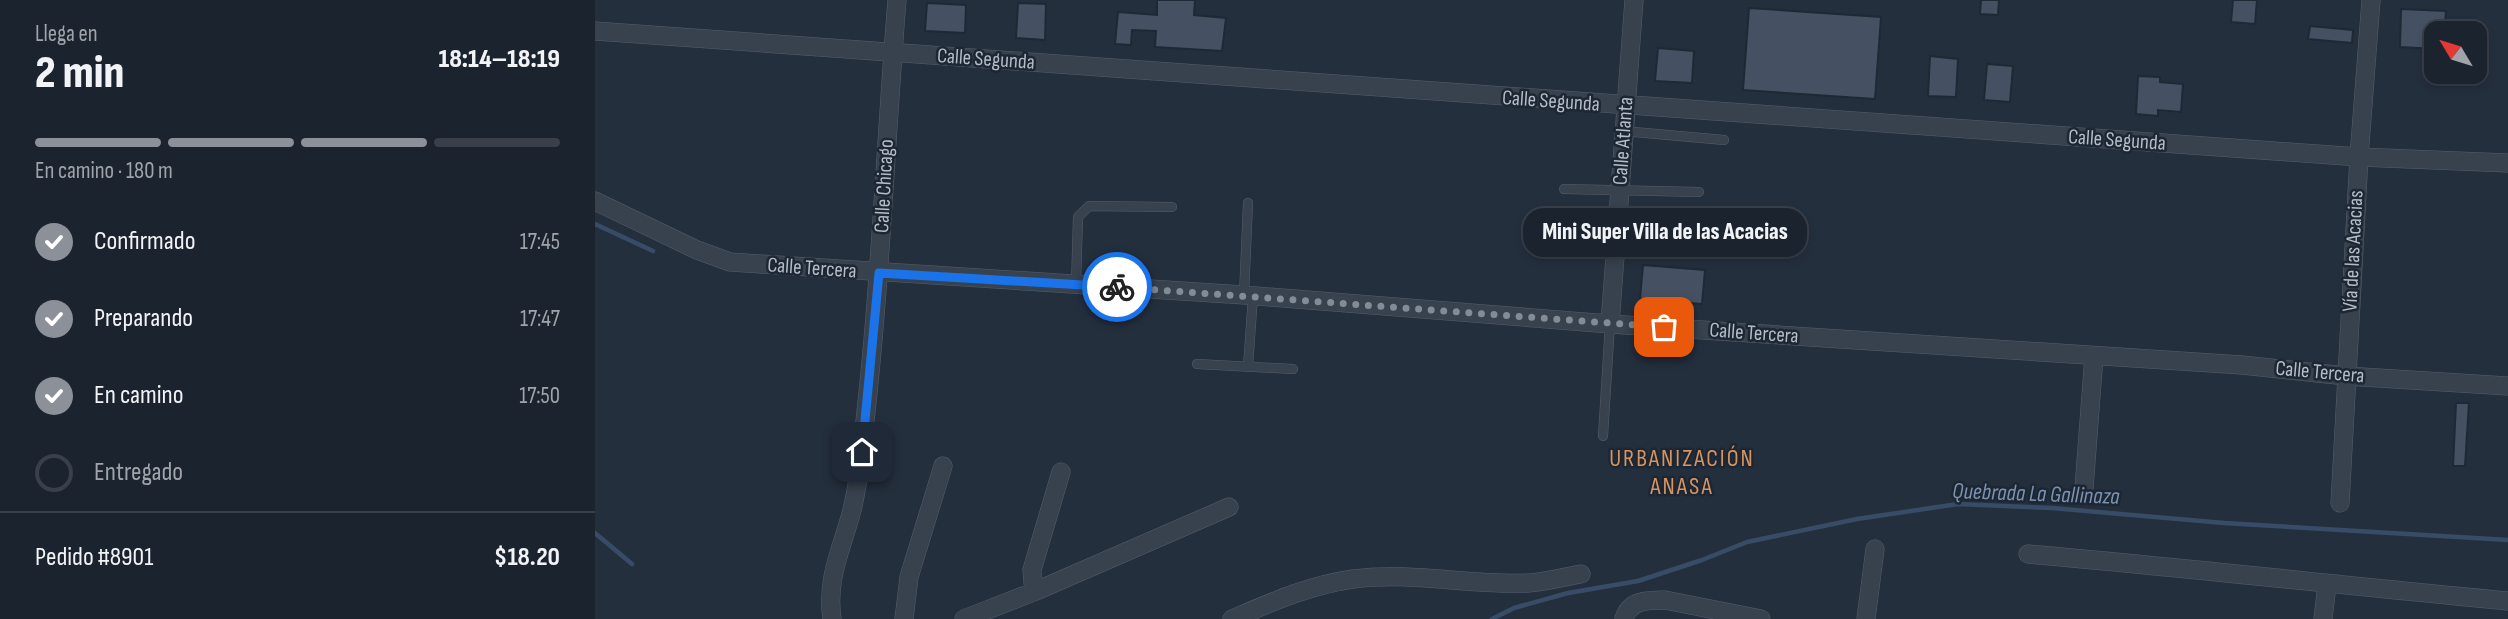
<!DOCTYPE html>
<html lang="es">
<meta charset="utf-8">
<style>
body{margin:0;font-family:"Sofia Sans Condensed",sans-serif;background:#282f3a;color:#f1f3f6;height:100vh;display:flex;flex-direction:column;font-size:26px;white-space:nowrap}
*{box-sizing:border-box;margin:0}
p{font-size:23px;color:#a0a4aa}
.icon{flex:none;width:38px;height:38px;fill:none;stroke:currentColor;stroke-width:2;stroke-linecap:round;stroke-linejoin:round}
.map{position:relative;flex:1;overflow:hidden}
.details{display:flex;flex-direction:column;background:#1b232e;width:595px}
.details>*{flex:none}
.needle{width:46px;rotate:308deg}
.buttons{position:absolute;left:1829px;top:21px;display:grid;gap:14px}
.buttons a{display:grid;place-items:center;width:63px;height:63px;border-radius:14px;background:#1b232e;box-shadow:0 4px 10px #0003,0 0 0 2px #39404a;font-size:35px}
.pin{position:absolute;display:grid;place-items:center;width:60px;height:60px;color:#fff;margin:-30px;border-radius:14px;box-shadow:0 4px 10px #0006}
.courier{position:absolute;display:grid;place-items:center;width:70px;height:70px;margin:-35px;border:5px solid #1a73e8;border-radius:50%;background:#fff;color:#222;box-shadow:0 2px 9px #0007}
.bubble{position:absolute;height:49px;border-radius:21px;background:#1b232e;box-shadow:0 4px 10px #0003,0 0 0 2px #39404a;font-size:23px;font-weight:800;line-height:49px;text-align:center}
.overview em{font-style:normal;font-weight:800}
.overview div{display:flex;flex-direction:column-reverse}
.overview{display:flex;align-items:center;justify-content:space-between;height:119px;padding:0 35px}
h1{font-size:46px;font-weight:800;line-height:52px}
.bar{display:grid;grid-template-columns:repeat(4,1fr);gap:10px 7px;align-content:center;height:84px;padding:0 35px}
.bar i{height:9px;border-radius:5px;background:#39404a}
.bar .active{background:#8c9099}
.bar p{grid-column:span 4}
.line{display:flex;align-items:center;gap:18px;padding:0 35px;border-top:2px solid #39404a}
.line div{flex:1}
ol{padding:0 35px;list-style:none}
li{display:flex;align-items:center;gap:21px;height:77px}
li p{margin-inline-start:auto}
li .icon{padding:7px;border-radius:50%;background:#8c9099;color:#fff;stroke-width:4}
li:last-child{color:#a0a4aa}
li i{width:38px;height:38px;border:4px solid #39404a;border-radius:50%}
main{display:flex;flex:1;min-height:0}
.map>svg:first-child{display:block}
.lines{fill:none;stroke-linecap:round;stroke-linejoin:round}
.stream{stroke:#394c67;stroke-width:4.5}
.building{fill:#455162;stroke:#1f2835;stroke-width:2}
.service-casing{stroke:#565f6c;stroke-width:10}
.minor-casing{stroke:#565f6c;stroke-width:19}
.service{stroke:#38414e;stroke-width:9}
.minor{stroke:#38414e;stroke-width:18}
.done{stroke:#828b98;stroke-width:7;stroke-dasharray:0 12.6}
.route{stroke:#1a73e8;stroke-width:9}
.labels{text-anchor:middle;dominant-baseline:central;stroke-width:5;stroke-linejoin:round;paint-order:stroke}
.street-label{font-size:21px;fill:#b4bcc9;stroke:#1d2633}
.water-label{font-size:23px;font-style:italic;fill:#7c92b1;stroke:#1d2633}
.quarter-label{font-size:24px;letter-spacing:2px;fill:#d59563;stroke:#1d2633}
</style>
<main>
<section class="details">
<div class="overview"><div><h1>2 min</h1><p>Llega en</p></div><em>18:14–18:19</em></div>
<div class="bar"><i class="active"></i><i class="active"></i><i class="active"></i><i></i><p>En camino · 180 m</p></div>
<ol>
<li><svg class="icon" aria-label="check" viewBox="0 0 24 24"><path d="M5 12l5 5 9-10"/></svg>Confirmado<p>17:45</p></li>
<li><svg class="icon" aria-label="check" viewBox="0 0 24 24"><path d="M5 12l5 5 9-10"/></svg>Preparando<p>17:47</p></li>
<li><svg class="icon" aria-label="check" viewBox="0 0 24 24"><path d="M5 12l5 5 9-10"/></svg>En camino<p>17:50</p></li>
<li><i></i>Entregado</li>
</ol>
<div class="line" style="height:91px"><div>Pedido #8901</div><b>$18.20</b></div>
</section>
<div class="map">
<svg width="1913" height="619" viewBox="0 0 1913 619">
<rect width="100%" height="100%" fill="#242f3e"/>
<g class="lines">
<path class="stream" d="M 0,224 L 58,251
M 0,533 L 37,564
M 897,619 L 919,608 L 973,593 L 1043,581 L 1107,560 L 1152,542 L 1262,519 L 1363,504 L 1457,508 L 1629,523 L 1913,540"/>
</g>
<path class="building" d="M 562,0 L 600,0 L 599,15 L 631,18 L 627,51 L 560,47 L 561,31 L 537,30 L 536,45 L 520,44 L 523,12 L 562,15 Z
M 1386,0 L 1404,0 L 1403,15 L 1385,14 Z
M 1638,0 L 1662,0 L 1660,24 L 1636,22 Z
M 332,3 L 371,5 L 370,33 L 330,31 Z
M 423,3 L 451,4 L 450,40 L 421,38 Z
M 1154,8 L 1286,17 L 1280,99 L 1148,90 Z
M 1806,9 L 1851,11 L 1849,33 L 1841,33 L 1841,49 L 1805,47 Z
M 1715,26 L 1758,30 L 1757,43 L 1713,39 Z
M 1063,48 L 1099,51 L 1097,83 L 1060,81 Z
M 1335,56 L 1363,59 L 1361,97 L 1333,96 Z
M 1392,64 L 1418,66 L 1415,102 L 1389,100 Z
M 1543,76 L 1565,77 L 1565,82 L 1588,84 L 1586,112 L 1563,110 L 1563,116 L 1541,114 Z
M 1048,265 L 1110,270 L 1107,304 L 1045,299 Z
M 1861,403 L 1874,403 L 1870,466 L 1858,466 Z"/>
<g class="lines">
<g class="service-casing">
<path id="service" d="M 1028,131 L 1129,140
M 969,189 L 1104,192
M 481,285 L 483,217 L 494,206 L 577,207
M 649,295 L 653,203
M 602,364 L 698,369
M 653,367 L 658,296
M 1008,436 L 1015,324"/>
</g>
<g class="minor-casing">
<path id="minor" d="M 0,31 L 1764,157 L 1913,163
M 0,201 L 102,250 L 135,262 L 649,295 L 1015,324 L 1647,365 L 1751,376 L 1913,386
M 1015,324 L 1039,0
M 1489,488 L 1499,356
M 1745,503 L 1764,157 L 1776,0
M 1433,554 C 1593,568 1753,586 1913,601
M 441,591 L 438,583 L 437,570 L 466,472
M 237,619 C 231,577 247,549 257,510 C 262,489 265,468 267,447 C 285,298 290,149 302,0
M 309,619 L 314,577 L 348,466
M 369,619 L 441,591 L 634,507
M 637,619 C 677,602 715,585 758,579 C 816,571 875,586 934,583 C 951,582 969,577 986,574
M 1029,619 C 1034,600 1053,600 1070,600 L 1166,619
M 1271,619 L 1280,549
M 1728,619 L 1732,584"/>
</g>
<use href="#service" class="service"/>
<use href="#minor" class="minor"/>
</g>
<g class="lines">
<path class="done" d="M 522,287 L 1069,327"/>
<path class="route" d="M 267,452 L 284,273 L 522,287"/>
</g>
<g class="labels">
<g class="street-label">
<text transform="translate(391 59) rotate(4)">Calle Segunda</text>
<text transform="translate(956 101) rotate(4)">Calle Segunda</text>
<text transform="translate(1522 140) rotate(4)">Calle Segunda</text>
<text transform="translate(1028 141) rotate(-86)">Calle Atlanta</text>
<text transform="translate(289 186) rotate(-87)">Calle Chicago</text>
<text transform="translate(1758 251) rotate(-87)">Vía de las Acacias</text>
<text transform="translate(217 268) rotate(4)">Calle Tercera</text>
<text transform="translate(1159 333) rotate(4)">Calle Tercera</text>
<text transform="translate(1725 372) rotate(5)">Calle Tercera</text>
</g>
<g class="water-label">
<text transform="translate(1441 494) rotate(2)">Quebrada La Gallinaza</text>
</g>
<g class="quarter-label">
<text x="1087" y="458">URBANIZACIÓN<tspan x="1087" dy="28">ANASA</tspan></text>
</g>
</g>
</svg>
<div class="buttons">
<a><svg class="needle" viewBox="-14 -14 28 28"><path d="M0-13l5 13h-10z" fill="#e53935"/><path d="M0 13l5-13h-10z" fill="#a0a4aa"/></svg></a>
</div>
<div class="pin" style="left:1069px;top:327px;background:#ea580c"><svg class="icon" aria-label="bag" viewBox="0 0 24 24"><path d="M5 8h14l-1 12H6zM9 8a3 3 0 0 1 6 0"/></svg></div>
<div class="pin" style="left:267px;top:452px;background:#1f2937"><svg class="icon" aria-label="home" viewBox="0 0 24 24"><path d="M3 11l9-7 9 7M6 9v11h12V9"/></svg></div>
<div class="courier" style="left:522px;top:287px"><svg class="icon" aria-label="bike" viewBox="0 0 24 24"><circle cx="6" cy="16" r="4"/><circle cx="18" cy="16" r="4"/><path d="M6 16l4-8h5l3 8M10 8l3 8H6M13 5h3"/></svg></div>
<div class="bubble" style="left:928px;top:208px;width:284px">Mini Super Villa de las Acacias</div>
</div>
</main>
